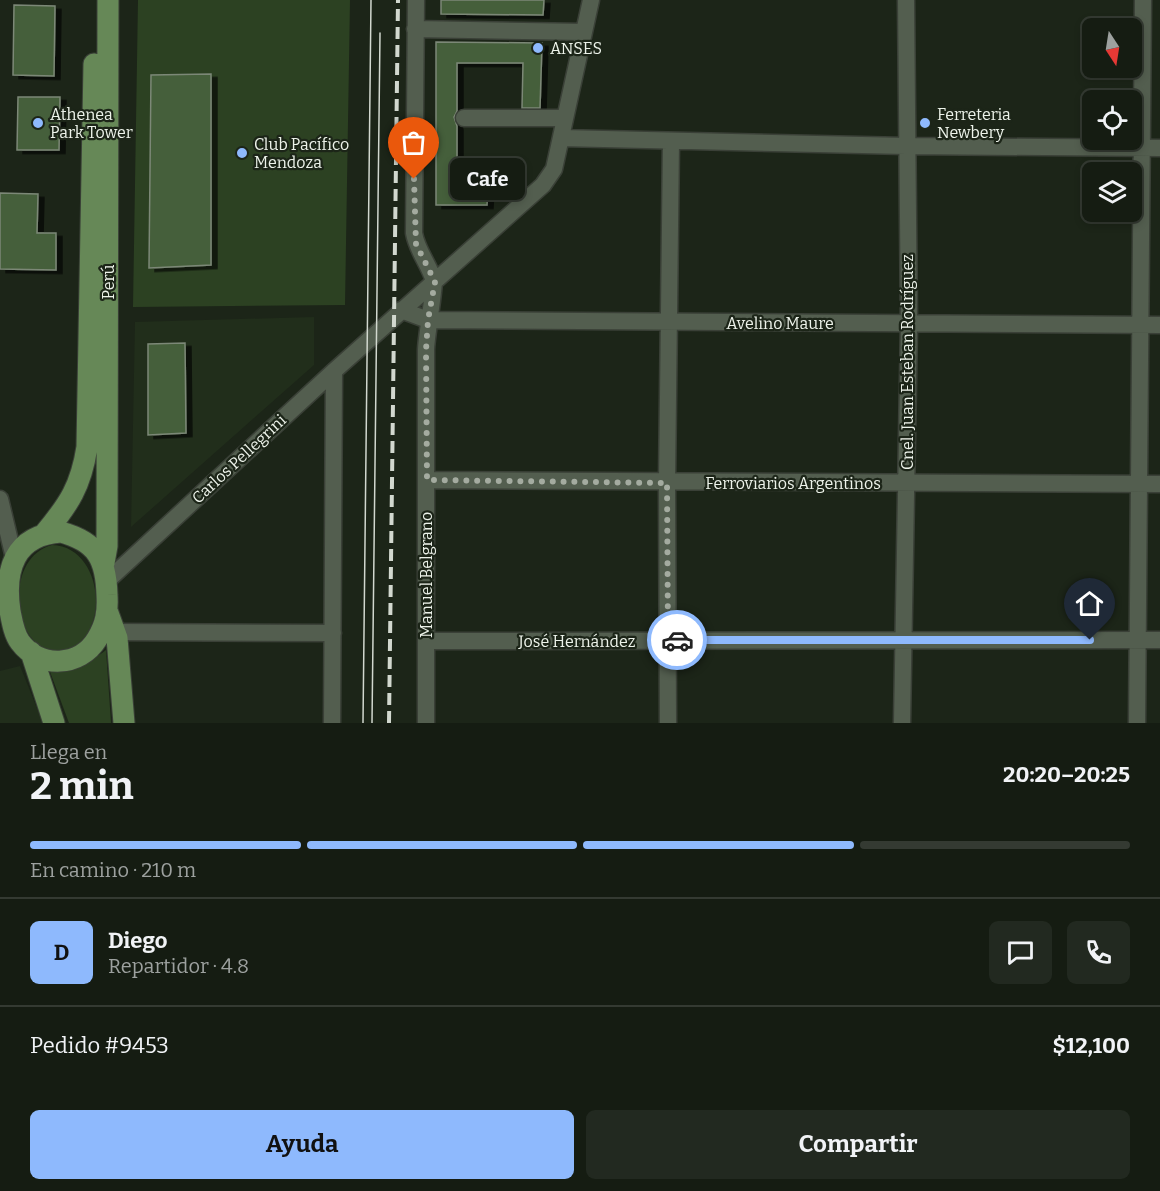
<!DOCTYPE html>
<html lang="es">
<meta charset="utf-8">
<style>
body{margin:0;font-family:Bitter,serif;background:#222920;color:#f1f3f6;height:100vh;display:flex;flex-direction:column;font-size:22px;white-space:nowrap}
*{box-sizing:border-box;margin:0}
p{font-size:20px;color:#9da19f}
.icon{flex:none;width:33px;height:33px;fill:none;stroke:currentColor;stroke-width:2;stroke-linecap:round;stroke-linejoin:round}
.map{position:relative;height:723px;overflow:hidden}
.details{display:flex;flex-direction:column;background:#151c12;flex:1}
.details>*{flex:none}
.needle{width:39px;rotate:168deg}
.fabs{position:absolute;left:1082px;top:18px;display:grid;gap:12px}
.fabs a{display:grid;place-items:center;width:60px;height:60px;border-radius:9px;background:#151c12;box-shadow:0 3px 9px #0003,0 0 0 2px #343a32;font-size:30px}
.pin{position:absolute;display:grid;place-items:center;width:51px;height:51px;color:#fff;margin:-62px -26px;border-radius:50% 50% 50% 0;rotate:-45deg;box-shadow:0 0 6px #0007}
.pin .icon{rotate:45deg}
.courier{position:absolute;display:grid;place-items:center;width:60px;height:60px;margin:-30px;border:4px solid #8eb9fd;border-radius:50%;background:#fff;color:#222;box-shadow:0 2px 8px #0007}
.bubble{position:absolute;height:42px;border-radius:9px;background:#151c12;box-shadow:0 3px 9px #0003,0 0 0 2px #343a32;font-size:20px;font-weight:700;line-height:42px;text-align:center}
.summary em{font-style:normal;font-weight:700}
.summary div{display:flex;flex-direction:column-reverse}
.summary{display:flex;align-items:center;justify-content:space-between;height:102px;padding:0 30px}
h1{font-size:39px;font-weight:700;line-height:45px}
.bar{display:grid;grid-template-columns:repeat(4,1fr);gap:9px 6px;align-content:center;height:72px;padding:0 30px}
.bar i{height:8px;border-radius:4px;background:#343a32}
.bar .current{background:#8eb9fd}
.bar p{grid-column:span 4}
.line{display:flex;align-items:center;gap:15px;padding:0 30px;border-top:2px solid #343a32}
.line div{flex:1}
.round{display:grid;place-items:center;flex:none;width:63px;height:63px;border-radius:9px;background:#222920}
.cta{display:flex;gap:12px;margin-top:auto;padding:12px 30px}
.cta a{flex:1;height:69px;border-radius:9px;background:#8eb9fd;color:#111;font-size:24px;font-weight:700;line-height:69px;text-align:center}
.cta a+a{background:#222920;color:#f1f3f6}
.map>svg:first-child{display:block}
.built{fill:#212e1b}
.green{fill:#2c4122}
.building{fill:#455e3a;stroke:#7c8877;stroke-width:1.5;filter:url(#shadow)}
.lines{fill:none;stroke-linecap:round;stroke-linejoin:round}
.minor-casing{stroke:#3a4037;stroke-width:19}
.major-casing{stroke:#3a4037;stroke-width:23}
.minor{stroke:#535e4f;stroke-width:16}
.major{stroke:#668857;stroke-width:21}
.tram{stroke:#d2d8cf;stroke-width:1.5}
.rail{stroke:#d2d8cf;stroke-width:4;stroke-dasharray:12 6;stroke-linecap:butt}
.done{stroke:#a4aba0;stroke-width:6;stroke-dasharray:0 10.8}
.route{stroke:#8eb9fd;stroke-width:8}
.poi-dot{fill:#8eb9fd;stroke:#1c2518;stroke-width:2}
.labels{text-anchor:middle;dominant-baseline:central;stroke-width:4.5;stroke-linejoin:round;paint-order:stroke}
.poi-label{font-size:16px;fill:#edf3ea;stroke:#1c2518;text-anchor:start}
.street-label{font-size:16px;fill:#edf3ea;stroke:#1c2518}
</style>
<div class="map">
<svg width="1160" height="723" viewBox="0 0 1160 723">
<defs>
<filter id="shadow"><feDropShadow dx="6" dy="3.5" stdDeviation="0" flood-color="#0009"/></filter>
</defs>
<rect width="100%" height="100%" fill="#1c2518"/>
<path class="built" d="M 314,317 L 314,365 L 131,527 L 135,322 Z
M 20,666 L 43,723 L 0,723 L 0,671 Z"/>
<path class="green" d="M 138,0 L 350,0 L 345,305 L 133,307 Z
M 52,545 C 99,546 111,622 75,647 C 69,651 60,652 53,654 C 46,650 38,646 33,640 C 10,613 14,555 52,545 Z
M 106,650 L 111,723 L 69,723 L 49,669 C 72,667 87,665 106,650 Z"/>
<path class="building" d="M 441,0 L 544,0 L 543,15 L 441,14 Z
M 14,5 L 55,6 L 54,76 L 13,75 Z
M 436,42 L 542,43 L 540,108 L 522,108 L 523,63 L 457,63 L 457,111 L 454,117 L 457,126 L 457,184 L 488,185 L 487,205 L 436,205 Z
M 211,74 L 211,265 L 149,268 L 151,75 Z
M 18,97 L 60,97 L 59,150 L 17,150 Z
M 0,193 L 38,194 L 37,233 L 56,233 L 56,270 L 0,269 Z
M 185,343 L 186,433 L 148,435 L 148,344 Z"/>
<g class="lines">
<g class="minor-casing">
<path id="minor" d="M 416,0 L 414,233 C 417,251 429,264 434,281 C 435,285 426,339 426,350 L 426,723
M 415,29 L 584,32
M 464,118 L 565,118
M 561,138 L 906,146 L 1160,148
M 401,310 L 428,320 L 1160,325
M 427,480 L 1160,484
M 0,499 L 14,558
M 107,581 L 334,371 L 543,185 L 554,169 L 591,0
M 115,632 L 333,633
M 426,641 L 1160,640
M 332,723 L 334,371
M 668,723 L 667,483 L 671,141
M 902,723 L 909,324 L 906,0
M 1137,723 L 1143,0"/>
</g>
<g class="major-casing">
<path id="major" d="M 61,532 C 97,542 106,559 107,595 C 108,612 106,624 97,639 C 80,667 40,669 20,642 C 14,634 12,621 10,611 C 4,570 14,535 61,532 Z
M 45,533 C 69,504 81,486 87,447 L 94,64
M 104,563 L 107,546 L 108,0
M 108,613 L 117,638 L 124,723
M 31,652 L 54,723"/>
</g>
<use href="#minor" class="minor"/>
<use href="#major" class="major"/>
<path class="tram" d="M 363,723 L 371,0
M 372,723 L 380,33"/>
<path class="rail" d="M 389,723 L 398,0"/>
</g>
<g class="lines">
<path class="done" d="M 414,179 L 416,244 L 435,282 L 428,320 L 426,350 L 427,480 L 667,483 L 668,640 L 677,640"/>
<path class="route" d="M 677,640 L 1090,640"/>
</g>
<g class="poi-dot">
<circle cx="538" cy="48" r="6"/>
<circle cx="38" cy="123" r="6"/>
<circle cx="925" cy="123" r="6"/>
<circle cx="242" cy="153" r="6"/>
</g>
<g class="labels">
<g class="poi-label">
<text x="550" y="48">ANSES</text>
<text x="50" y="114">Athenea<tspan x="50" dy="18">Park Tower</tspan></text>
<text x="937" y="114">Ferreteria<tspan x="937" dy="18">Newbery</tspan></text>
<text x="254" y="144">Club Pacífico<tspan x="254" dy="18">Mendoza</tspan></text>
</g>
<g class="street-label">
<text transform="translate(108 282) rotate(-90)">Perú</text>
<text x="780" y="323">Avelino Maure</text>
<text transform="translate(907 362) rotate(-90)">Cnel. Juan Esteban Rodríguez</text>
<text transform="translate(239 459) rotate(-43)">Carlos Pellegrini</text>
<text x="793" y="483">Ferroviarios Argentinos</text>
<text transform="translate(426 575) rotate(-90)">Manuel Belgrano</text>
<text x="577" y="641">José Hernández</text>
</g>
</g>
</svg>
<div class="fabs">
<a><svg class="needle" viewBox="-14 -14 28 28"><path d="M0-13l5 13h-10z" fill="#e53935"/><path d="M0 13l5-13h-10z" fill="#9da19f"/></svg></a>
<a><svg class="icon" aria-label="locate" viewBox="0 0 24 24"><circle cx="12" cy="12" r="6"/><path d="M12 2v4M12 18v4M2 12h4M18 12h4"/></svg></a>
<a><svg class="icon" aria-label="layers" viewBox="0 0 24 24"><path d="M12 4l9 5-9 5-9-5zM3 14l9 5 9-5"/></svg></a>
</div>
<div class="pin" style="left:414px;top:179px;background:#ea580c"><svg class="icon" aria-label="bag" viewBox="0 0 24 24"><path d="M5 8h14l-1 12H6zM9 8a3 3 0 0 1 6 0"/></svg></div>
<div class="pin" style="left:1090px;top:640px;background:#1f2937"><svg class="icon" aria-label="home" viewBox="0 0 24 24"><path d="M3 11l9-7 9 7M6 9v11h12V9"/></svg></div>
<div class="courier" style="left:677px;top:640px"><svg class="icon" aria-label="car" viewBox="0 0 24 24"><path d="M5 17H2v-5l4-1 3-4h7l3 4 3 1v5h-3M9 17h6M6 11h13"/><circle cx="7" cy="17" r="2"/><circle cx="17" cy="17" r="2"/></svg></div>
<div class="bubble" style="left:450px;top:158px;width:75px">Cafe</div>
</div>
<section class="details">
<div class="summary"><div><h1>2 min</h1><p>Llega en</p></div><em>20:20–20:25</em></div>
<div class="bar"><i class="current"></i><i class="current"></i><i class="current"></i><i></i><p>En camino · 210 m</p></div>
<div class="line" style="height:108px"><b class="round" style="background:#8eb9fd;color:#111">D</b><div><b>Diego</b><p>Repartidor · 4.8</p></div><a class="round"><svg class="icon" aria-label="chat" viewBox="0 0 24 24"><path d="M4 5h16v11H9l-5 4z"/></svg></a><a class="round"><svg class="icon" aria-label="phone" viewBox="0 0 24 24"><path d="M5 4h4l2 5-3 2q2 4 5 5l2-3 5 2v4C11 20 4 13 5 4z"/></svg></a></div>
<div class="line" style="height:78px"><div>Pedido #9453</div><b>$12,100</b></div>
<div class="cta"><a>Ayuda</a><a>Compartir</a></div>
</section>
